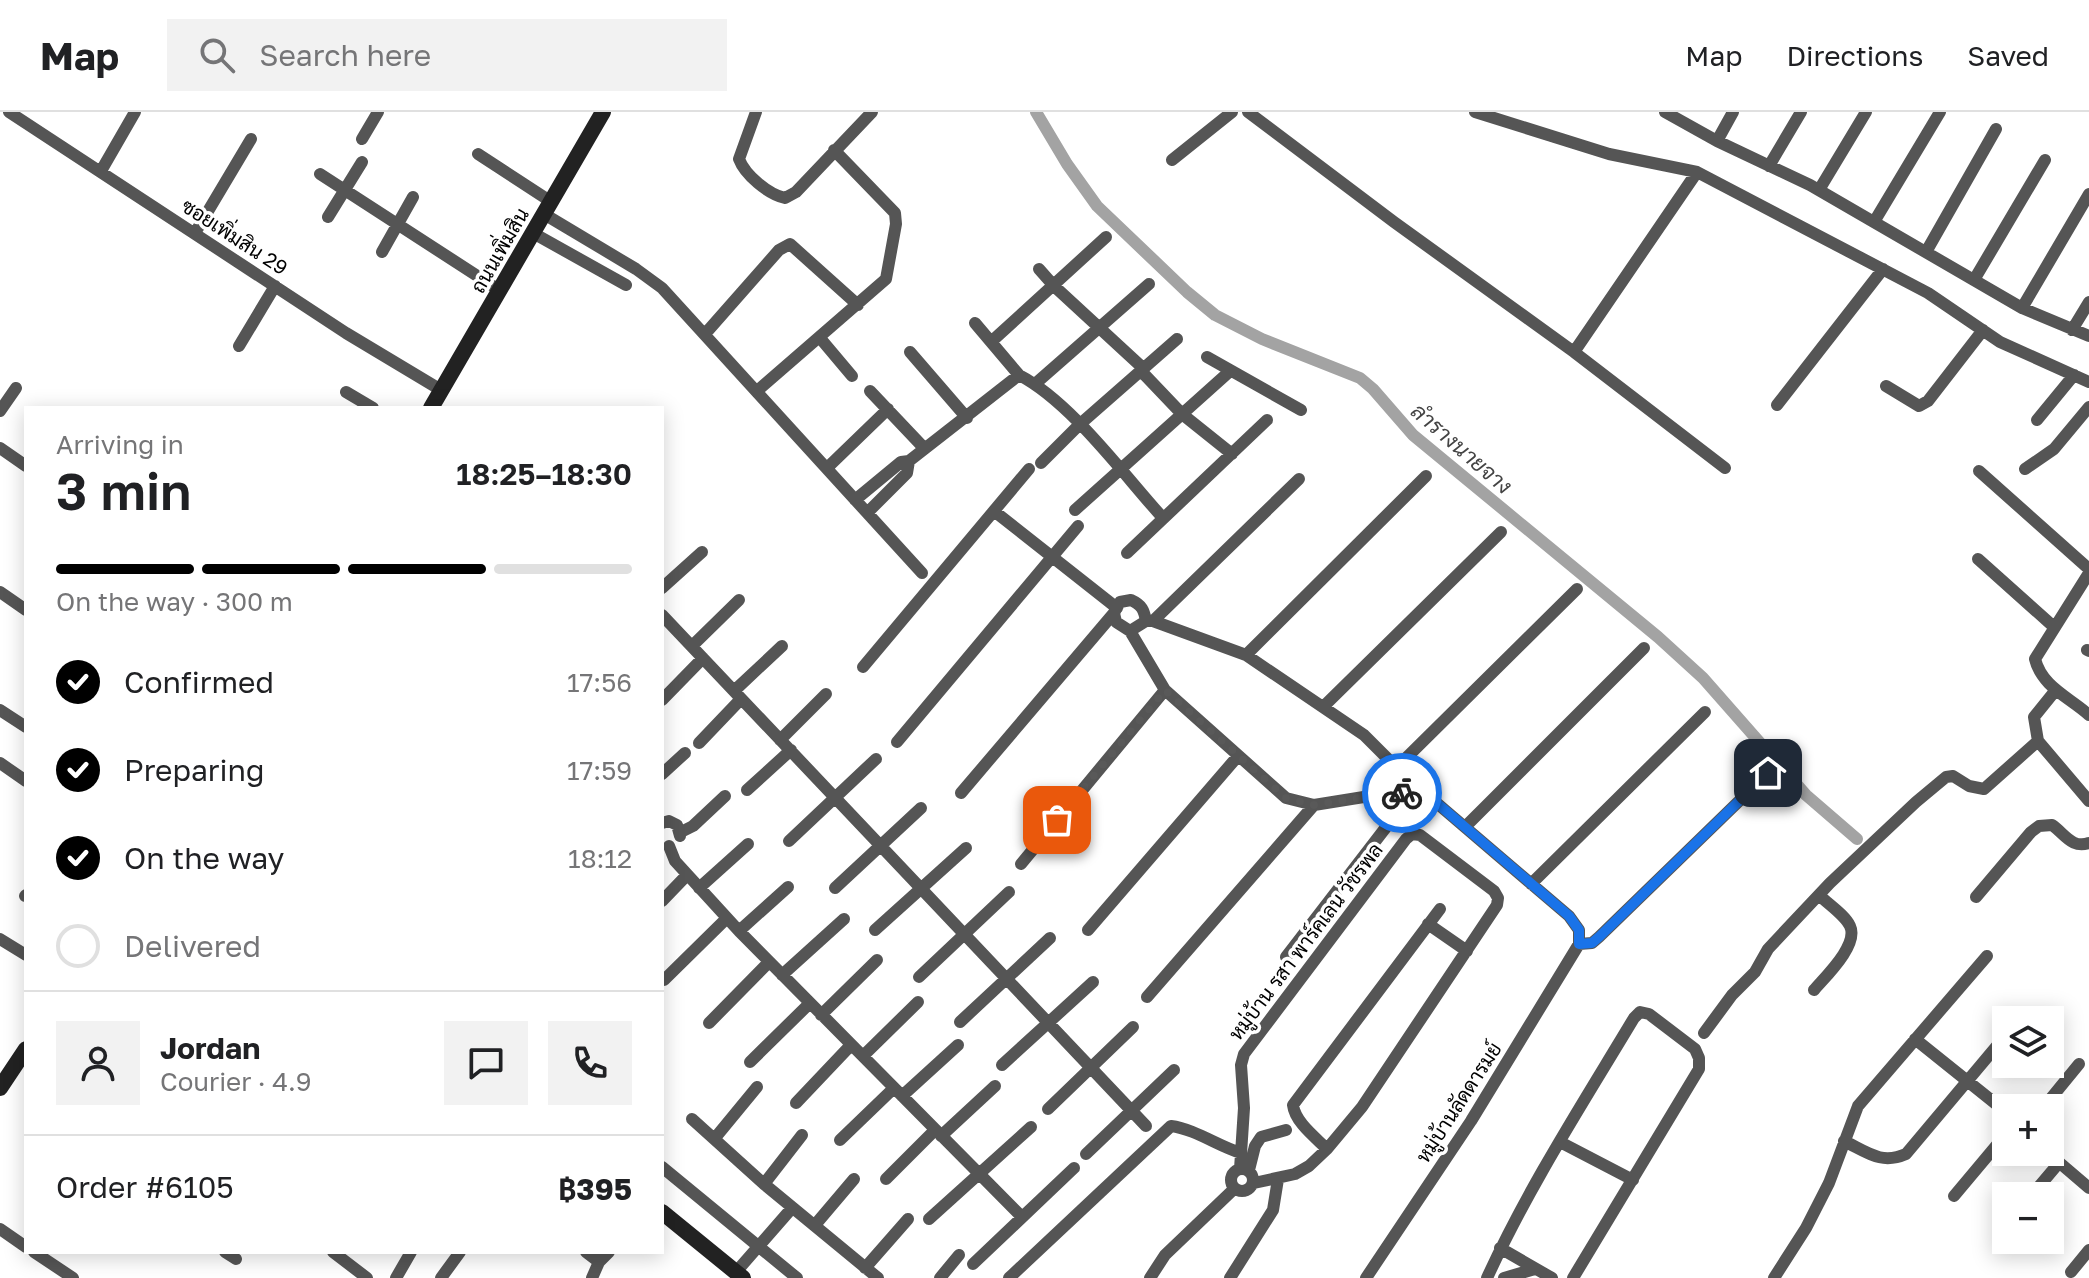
<!DOCTYPE html>
<meta charset="utf-8">
<style>
body{margin:0;font-family:"Golos Text",Sarabun,sans-serif;background:#f2f2f2;color:#202124;height:100vh;display:flex;flex-direction:column;font-size:30px;white-space:nowrap}
*{box-sizing:border-box;margin:0}
p{font-size:26px;color:#757577}
.icon{flex:none;width:44px;height:44px;fill:none;stroke:currentColor;stroke-width:2;stroke-linecap:round;stroke-linejoin:round}
.map{position:relative;flex:1;overflow:hidden}
.side{position:absolute;left:24px;top:294px;width:640px;height:848px;display:flex;flex-direction:column;background:#fff;border-radius:0px;box-shadow:0 4px 20px #0003}
.side>*{flex:none}
.fabs{position:absolute;left:1992px;top:894px;display:grid;gap:16px}
.fabs a{display:grid;place-items:center;width:72px;height:72px;border-radius:0px;background:#fff;box-shadow:0 4px 20px #0003;font-size:40px}
.pin{position:absolute;display:grid;place-items:center;width:68px;height:68px;color:#fff;margin:-34px;border-radius:16px;box-shadow:0 4px 12px #0006}
.courier{position:absolute;display:grid;place-items:center;width:80px;height:80px;margin:-40px;border:6px solid #1a73e8;border-radius:50%;background:#fff;color:#222;box-shadow:0 2px 10px #0007}
.head em{font-style:normal;font-weight:600}
.head div{display:flex;flex-direction:column-reverse}
.head{display:flex;align-items:center;justify-content:space-between;height:136px;padding:0 32px}
h1{font-size:52px;font-weight:600;line-height:60px}
.bar{display:grid;grid-template-columns:repeat(4,1fr);gap:12px 8px;align-content:center;height:96px;padding:0 32px}
.bar i{height:10px;border-radius:6px;background:#e0e0e0}
.bar .selected{background:#000}
.bar p{grid-column:span 4}
.line{display:flex;align-items:center;gap:20px;padding:0 32px;border-top:2px solid #e0e0e0}
.line div{flex:1}
.round{display:grid;place-items:center;flex:none;width:84px;height:84px;border-radius:0px;background:#f2f2f2}
ol{padding:0 32px;list-style:none}
li{display:flex;align-items:center;gap:24px;height:88px}
li p{margin-inline-start:auto}
li .icon{padding:8px;border-radius:50%;background:#000;color:#fff;stroke-width:4}
li:last-child{color:#757577}
li i{width:44px;height:44px;border:4px solid #e0e0e0;border-radius:50%}
header{display:flex;align-items:center;gap:48px;box-sizing:border-box;height:112px;padding:0 40px;background:#fff;border-bottom:2px solid #e0e0e0}
header strong{font-size:38px}
nav{display:flex;gap:44px;margin-inline-start:auto;font-size:28px}
.search{width:560px;height:72px;background:#f2f2f2;display:flex;align-items:center;gap:20px;box-sizing:border-box;padding:0 28px;border-radius:0px;color:#757577;font-size:30px}
.map>svg:first-child{display:block}
.lines{fill:none;stroke-linecap:round;stroke-linejoin:round}
.canal{stroke:#a3a3a3;stroke-width:12}
.street{stroke:#555;stroke-width:12}
.secondary{stroke:#222;stroke-width:16}
.done{stroke:#595959;stroke-width:8;stroke-dasharray:0 14.4}
.route{stroke:#1a73e8;stroke-width:10}
.labels{text-anchor:middle;dominant-baseline:central;stroke-width:7;stroke-linejoin:round;paint-order:stroke}
.street-label{font-size:20px;fill:#000;stroke:#fff}
.water-label{font-size:22px;font-style:italic;fill:#444;stroke:#fff}
</style>
<header>
<strong>Map</strong>
<div class="search"><svg class="icon" aria-label="search" viewBox="0 0 24 24"><circle cx="10" cy="10" r="6"/><path d="M15 15l6 6"/></svg>Search here</div>
<nav><a>Map</a><a>Directions</a><a>Saved</a></nav>
</header>
<div class="map">
<svg width="2089" height="1166" viewBox="0 0 2089 1166">
<rect width="100%" height="100%" fill="#fff"/>
<g class="lines">
<path class="canal" d="M 1036,0 L 1067,52 L 1097,94 L 1187,180 L 1215,203 L 1262,227 L 1360,266 L 1373,277 L 1413,323 L 1658,525 L 1703,566 L 1806,683 L 1857,727"/>
<path class="street" d="M 9,0 L 346,221 L 441,278
M 756,0 L 739,47 C 745,63 768,82 785,86 L 796,80 L 872,0
M 1248,0 L 1394,110 L 1574,240 L 1725,356
M 1475,0 L 1609,42 L 1697,60 L 1928,181 L 2000,230 L 2089,270
M 1665,0 L 1717,29 L 1810,73 L 2022,196 L 2089,224
M 362,27 L 378,0
M 1717,29 L 1733,0
M 478,42 L 550,89
M 1172,48 L 1232,0
M 1769,54 L 1801,0
M 101,59 L 135,0
M 320,62 L 499,178
M 1819,78 L 1866,0
M 544,102 L 636,157 L 662,176 L 922,461
M 328,105 L 362,50
M 1874,110 L 1940,0
M 195,121 L 251,27
M 533,121 L 626,173
M 382,140 L 413,85
M 1926,140 L 1996,17
M 1039,157 L 1054,174 L 1144,257
M 1974,168 L 2045,48
M 2022,196 L 2089,82
M 975,211 L 1019,263
M 2072,218 L 2089,190
M 705,222 L 779,138 L 790,132 L 858,193
M 820,226 L 852,264
M 992,229 L 1106,125
M 239,234 L 275,174
M 910,240 L 967,306
M 1574,240 L 1697,60
M 1207,245 L 1301,298
M 1142,260 L 1182,302 L 1232,342
M 1035,272 L 1149,172
M 1886,274 L 1919,294 L 1928,289 L 1983,218
M 757,279 L 886,167 L 896,112 L 895,101 L 834,38
M 870,279 L 924,336
M 346,280 L 373,296
M 1777,293 L 1883,157
M 0,299 L 16,276
M 2037,308 L 2074,263
M 0,336 L 26,354
M 1041,351 L 1079,313 L 1177,227
M 828,355 L 888,297
M 2025,357 L 2054,337 L 2089,295
M 1979,359 L 2089,457
M 855,388 L 901,350 L 909,349 L 1019,263 C 1071,290 1123,362 1163,406
M 1075,398 L 1229,260
M 994,399 L 1117,496
M 868,400 L 907,361 L 909,349
M 1127,441 L 1267,308
M 1978,447 L 2054,515
M 2089,461 L 2035,547 C 2042,575 2069,585 2089,603
M 662,476 L 702,440
M 0,480 L 26,498
M 1131,488 C 1142,493 1144,498 1146,509 L 1130,519 L 1116,510 L 1114,501 L 1120,490 Z
M 662,503 L 1146,1014
M 1146,509 L 1153,509 L 1246,543 L 1364,623 L 1406,665
M 1153,509 L 1299,367
M 1130,519 L 1165,578 L 1286,686 L 1314,693 L 1401,679
M 692,534 L 739,488
M 2087,538 L 2089,539
M 1246,543 L 1426,364
M 863,555 L 1029,357
M 734,579 L 782,534
M 2055,579 L 2034,605 L 2038,629 L 2089,689
M 662,588 L 703,546
M 1323,595 L 1501,420
M 0,598 L 26,615
M 780,628 L 826,582
M 897,630 L 1078,414
M 699,631 L 741,587
M 0,651 L 26,669
M 1397,655 L 1577,477
M1401 677a17 17 0 1 1 34 0a17 17 0 1 1-34 0Z
M 662,662 L 685,641
M 747,678 L 791,638
M 961,681 L 1114,501
M 662,711 L 669,709 L 677,713 L 680,724
M 1465,715 L 1644,536
M 681,720 L 693,714 L 725,684
M 789,729 L 876,647
M 669,734 L 675,749 L 739,819 L 1022,1105
M 1021,752 L 1165,578
M 1531,772 L 1705,600
M 699,776 L 748,732
M 835,776 L 921,696
M 25,784 L 26,783
M 1976,785 L 2031,720 L 2039,714 L 2052,713 C 2065,722 2072,737 2089,731
M 662,789 L 687,763
M 1428,812 L 1467,839
M 875,818 L 966,736
M 1088,818 L 1238,644
M 739,819 L 788,775
M 0,827 L 26,843
M 1579,832 L 1592,831 L 1599,825 L 1768,661
M 1286,845 L 1407,688
M 782,863 L 844,807
M 919,865 L 1009,780
M 664,868 L 727,806
M 1814,878 C 1825,865 1859,833 1850,814 C 1845,803 1828,792 1819,783
M 1147,885 L 1314,693
M 821,903 L 877,848
M 2019,908 L 2023,903
M 960,910 L 1050,826
M 709,911 L 769,850
M 1704,921 L 1732,883 L 1755,860 L 1768,837 L 1830,771 L 1916,690 L 1946,665 L 1953,664 L 1969,674 L 1984,677 L 2038,629
M 1915,927 L 2006,1000
M 863,944 L 918,890
M 750,950 L 810,891
M 1002,953 L 1093,870
M 902,984 L 958,933
M 796,991 L 851,933
M 2043,996 L 2079,952
M 1048,997 L 1133,915
M 692,1007 L 764,1072 L 878,1166
M 941,1024 L 995,974
M 715,1026 L 757,975
M 840,1028 L 894,976
M 1844,1029 C 1867,1040 1881,1053 1906,1042 L 2006,923
M 1560,1030 L 1633,1068
M 1327,1037 C 1315,1025 1295,1010 1293,993 L 1440,797
M 2047,1040 L 2089,1076
M 1086,1042 L 1174,958
M 662,1055 L 797,1166
M1231 1068a11 11 0 1 1 22 0a11 11 0 1 1-22 0Z
M 1240,1057 L 1244,996 L 1241,953 L 1244,942 L 1406,727 L 1412,722 L 1420,723 L 1494,779 L 1498,786 L 1497,793 L 1362,995 L 1327,1037 L 1309,1054 L 1295,1062 L 1254,1071
M 1249,1058 L 1255,1034 L 1261,1025 L 1286,1018
M 886,1067 L 935,1018
M 764,1072 L 802,1023
M 1954,1084 L 2006,1022
M 2031,1084 L 2058,1052
M 929,1107 L 1031,1015
M 815,1113 L 854,1067
M 0,1117 L 26,1135
M 1500,1136 L 1552,1166
M 34,1140 L 73,1166
M 225,1140 L 236,1147
M 333,1140 L 367,1166
M 586,1140 L 599,1150
M 973,1152 L 1074,1056
M 865,1156 L 908,1107
M 736,1160 L 792,1096
M 2071,1160 L 2089,1138
M 396,1166 L 411,1140
M 441,1166 L 460,1140
M 592,1166 L 599,1150 L 609,1140
M 940,1166 L 959,1143
M 1009,1166 L 1171,1014 C 1195,1017 1218,1034 1241,1041
M 1150,1166 L 1165,1143 L 1234,1077
M 1230,1166 L 1273,1098 L 1278,1067
M 1366,1166 L 1471,1009 L 1579,832 L 1579,818 L 1569,804 L 1432,687
M 1487,1166 C 1528,1076 1583,991 1634,906 L 1640,900 L 1649,902 L 1695,937 L 1699,946 L 1699,957 L 1573,1166
M 1504,1166 L 1535,1157
M 1774,1166 L 1806,1116 L 1829,1071 L 1858,994 L 1987,844"/>
<path class="secondary" d="M 431,296 L 603,0
M 0,976 L 26,937
M 662,1100 L 743,1166"/>
</g>
<g class="lines">
<path class="done" d="M 1057,708 L 1165,578 L 1286,686 L 1314,693 L 1401,679 L 1402,681"/>
<path class="route" d="M 1402,681 C 1409,695 1420,697 1432,687 L 1569,804 L 1579,818 L 1579,832 L 1592,831 L 1599,825 L 1768,661"/>
</g>
<g class="labels">
<g class="street-label">
<text transform="translate(235 124) rotate(33)">ซอยเพิ่มสิน 29</text>
<text transform="translate(499 138) rotate(-60)">ถนนเพิ่มสิน</text>
<text transform="translate(1305 829) rotate(-53)">หมู่บ้าน รสา พาร์คเลน วัชรพล</text>
<text transform="translate(1458 990) rotate(-57)">หมู่บ้านลัดดารมย์</text>
</g>
<g class="water-label">
<text transform="translate(1462 336) rotate(41)">ลำรางนายจาง</text>
</g>
</g>
</svg>
<div class="fabs">
<a><svg class="icon" aria-label="layers" viewBox="0 0 24 24"><path d="M12 4l9 5-9 5-9-5zM3 14l9 5 9-5"/></svg></a>
<a>+</a>
<a>−</a>
</div>
<div class="pin" style="left:1057px;top:708px;background:#ea580c"><svg class="icon" aria-label="bag" viewBox="0 0 24 24"><path d="M5 8h14l-1 12H6zM9 8a3 3 0 0 1 6 0"/></svg></div>
<div class="pin" style="left:1768px;top:661px;background:#1f2937"><svg class="icon" aria-label="home" viewBox="0 0 24 24"><path d="M3 11l9-7 9 7M6 9v11h12V9"/></svg></div>
<div class="courier" style="left:1402px;top:681px"><svg class="icon" aria-label="bike" viewBox="0 0 24 24"><circle cx="6" cy="16" r="4"/><circle cx="18" cy="16" r="4"/><path d="M6 16l4-8h5l3 8M10 8l3 8H6M13 5h3"/></svg></div>
<section class="side">
<div class="head"><div><h1>3 min</h1><p>Arriving in</p></div><em>18:25–18:30</em></div>
<div class="bar"><i class="selected"></i><i class="selected"></i><i class="selected"></i><i></i><p>On the way · 300 m</p></div>
<ol>
<li><svg class="icon" aria-label="check" viewBox="0 0 24 24"><path d="M5 12l5 5 9-10"/></svg>Confirmed<p>17:56</p></li>
<li><svg class="icon" aria-label="check" viewBox="0 0 24 24"><path d="M5 12l5 5 9-10"/></svg>Preparing<p>17:59</p></li>
<li><svg class="icon" aria-label="check" viewBox="0 0 24 24"><path d="M5 12l5 5 9-10"/></svg>On the way<p>18:12</p></li>
<li><i></i>Delivered</li>
</ol>
<div class="line" style="height:144px"><a class="round"><svg class="icon" aria-label="person" viewBox="0 0 24 24"><circle cx="12" cy="8" r="4"/><path d="M4 21q1-7 8-7t8 7"/></svg></a><div><b>Jordan</b><p>Courier · 4.9</p></div><a class="round"><svg class="icon" aria-label="chat" viewBox="0 0 24 24"><path d="M4 5h16v11H9l-5 4z"/></svg></a><a class="round"><svg class="icon" aria-label="phone" viewBox="0 0 24 24"><path d="M5 4h4l2 5-3 2q2 4 5 5l2-3 5 2v4C11 20 4 13 5 4z"/></svg></a></div>
<div class="line" style="height:104px"><div>Order #6105</div><b>฿395</b></div>
</section>
</div>
